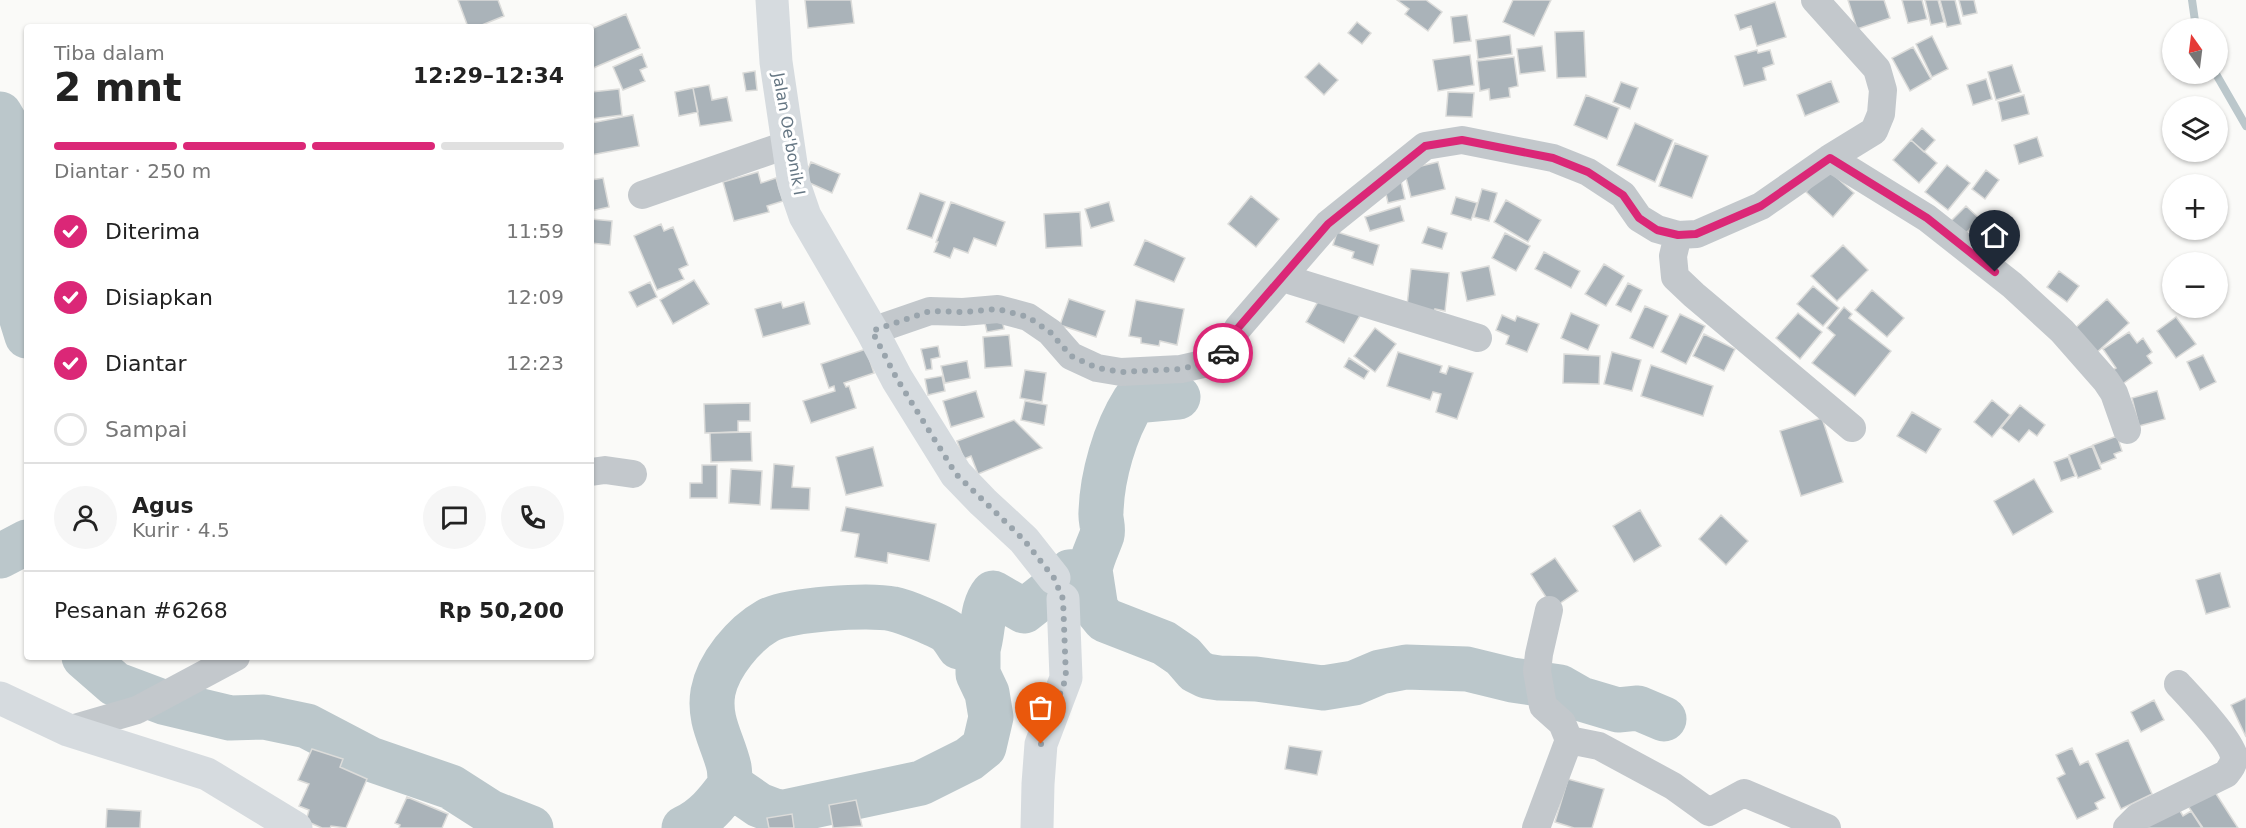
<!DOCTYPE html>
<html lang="id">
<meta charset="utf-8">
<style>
body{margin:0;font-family:"DejaVu Sans",sans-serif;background:#f6f6f6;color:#222;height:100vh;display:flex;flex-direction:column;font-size:22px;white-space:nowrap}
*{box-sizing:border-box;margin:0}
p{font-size:20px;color:#767676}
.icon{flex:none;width:33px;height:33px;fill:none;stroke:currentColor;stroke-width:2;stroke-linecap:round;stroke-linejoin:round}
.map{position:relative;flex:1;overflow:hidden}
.side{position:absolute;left:24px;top:24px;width:570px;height:636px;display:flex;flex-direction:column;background:#fff;border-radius:6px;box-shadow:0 2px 4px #0004}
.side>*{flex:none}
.needle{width:39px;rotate:346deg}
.tools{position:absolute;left:2162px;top:18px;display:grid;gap:12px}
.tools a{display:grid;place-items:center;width:66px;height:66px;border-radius:50%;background:#fff;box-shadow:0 2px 4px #0004;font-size:30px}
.pin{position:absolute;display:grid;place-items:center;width:51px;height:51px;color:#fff;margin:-62px -26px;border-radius:50% 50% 50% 0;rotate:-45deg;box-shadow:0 0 6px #0007}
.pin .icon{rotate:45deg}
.courier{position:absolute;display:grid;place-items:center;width:60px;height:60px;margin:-30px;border:4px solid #db2777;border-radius:50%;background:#fff;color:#222;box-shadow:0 2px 8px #0007}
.head em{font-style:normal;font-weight:700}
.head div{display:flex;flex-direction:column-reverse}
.head{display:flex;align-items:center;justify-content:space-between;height:102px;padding:0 30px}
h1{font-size:39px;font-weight:700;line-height:45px}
.bar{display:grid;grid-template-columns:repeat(4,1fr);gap:9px 6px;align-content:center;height:72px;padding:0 30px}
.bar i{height:8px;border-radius:4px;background:#e0e0e0}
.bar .selected{background:#db2777}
.bar p{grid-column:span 4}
.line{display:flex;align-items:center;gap:15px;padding:0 30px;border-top:2px solid #e0e0e0}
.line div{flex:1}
.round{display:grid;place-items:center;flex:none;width:63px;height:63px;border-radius:32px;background:#f6f6f6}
ol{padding:0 30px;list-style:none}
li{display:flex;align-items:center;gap:18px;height:66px}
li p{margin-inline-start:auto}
li .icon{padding:6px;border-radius:50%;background:#db2777;color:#fff;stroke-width:4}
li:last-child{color:#767676}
li i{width:33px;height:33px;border:3px solid #e0e0e0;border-radius:50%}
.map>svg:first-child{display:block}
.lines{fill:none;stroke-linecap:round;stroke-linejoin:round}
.stream{stroke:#bbc7cb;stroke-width:8}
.river{stroke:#bbc7cb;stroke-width:45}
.building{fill:#aab3b9;stroke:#dcdcda;stroke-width:1.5}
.street{stroke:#c3c8cc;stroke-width:28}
.secondary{stroke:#d6dbdf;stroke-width:33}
.done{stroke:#99a4ac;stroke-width:6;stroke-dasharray:0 10.8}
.route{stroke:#db2777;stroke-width:8}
.labels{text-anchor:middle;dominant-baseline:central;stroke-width:6;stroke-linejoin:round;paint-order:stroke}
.street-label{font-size:16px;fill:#657683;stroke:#fff}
</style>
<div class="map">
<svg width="2246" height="828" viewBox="0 0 2246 828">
<rect width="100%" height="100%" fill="#fafaf8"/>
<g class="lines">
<path class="stream" d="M 2192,0 L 2196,28
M 2216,74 L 2246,126"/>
<path class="river" d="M 0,114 L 18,145 L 13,291 L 27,336
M 0,556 L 27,542
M 1090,570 C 1092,557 1098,547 1102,535 C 1104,528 1100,519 1101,512 C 1102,476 1115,431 1134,401 L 1178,397
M 84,657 L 115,684 L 163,702 L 230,718 L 264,717 L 307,726 L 370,759 L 451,787 L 490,812 L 531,828
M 730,785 L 759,805 L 780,813 L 921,783 L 969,759 L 984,747 L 991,717 L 987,693 L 978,674 L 978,649
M 684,828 C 704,819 717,803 730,785 C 730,779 730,773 729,767 C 723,741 708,721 713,692 C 718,665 744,634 767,621 C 787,609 870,604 893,609 C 904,611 940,626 948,632 C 952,636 956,642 959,647 L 978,649 C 984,630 981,608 993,593 L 1024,611 L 1047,593 L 1065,589 L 1070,572 L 1090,570 L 1096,609 L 1105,620 L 1164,643 L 1183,656 L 1196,671 L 1206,676 L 1219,678 L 1256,679 L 1323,688 L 1354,683 L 1380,672 L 1406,667 L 1467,669 L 1512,680 L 1560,687 L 1581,699 L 1618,710 L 1638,708 L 1664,719"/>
</g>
<path class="building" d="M 458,0 L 498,0 L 504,16 L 477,27 L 468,27 Z
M 805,0 L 851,0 L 854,23 L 808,28 Z
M 1397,0 L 1426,0 L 1442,12 L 1428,31 L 1405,14 L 1409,9 Z
M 1513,0 L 1551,0 L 1534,36 L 1503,22 Z
M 1848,0 L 1884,0 L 1890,18 L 1857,29 Z
M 1902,0 L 1922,0 L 1927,19 L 1908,23 Z
M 1925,0 L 1938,0 L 1944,22 L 1931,25 Z
M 1940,0 L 1955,0 L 1961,24 L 1947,27 Z
M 1959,0 L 1974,0 L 1977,13 L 1963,16 Z
M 1775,2 L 1786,37 L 1757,46 L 1751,26 L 1740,30 L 1735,15 Z
M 626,14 L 640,48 L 591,69 L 593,41 L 591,29 Z
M 1467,15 L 1471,41 L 1454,43 L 1451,17 Z
M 1357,22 L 1371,33 L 1362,44 L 1348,33 Z
M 1584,31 L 1586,77 L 1557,78 L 1555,32 Z
M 1510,35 L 1512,54 L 1478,59 L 1476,40 Z
M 1932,36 L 1948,69 L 1932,77 L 1916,44 Z
M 1542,46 L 1545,71 L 1520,74 L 1517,49 Z
M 1913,47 L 1931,79 L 1910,91 L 1892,58 Z
M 1757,50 L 1758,53 L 1770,50 L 1774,64 L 1763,68 L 1766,80 L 1744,86 L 1735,56 Z
M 642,54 L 647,67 L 640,70 L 645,81 L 623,90 L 613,67 Z
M 1470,55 L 1474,85 L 1438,91 L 1433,60 Z
M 1514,57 L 1518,86 L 1509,88 L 1510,97 L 1490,100 L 1489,89 L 1480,91 L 1477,61 Z
M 1319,63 L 1338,80 L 1324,95 L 1305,77 Z
M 2012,65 L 2021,92 L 1996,100 L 1988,72 Z
M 755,71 L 757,90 L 746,91 L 743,73 Z
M 1986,79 L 1992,99 L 1973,105 L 1967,85 Z
M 1831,81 L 1839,102 L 1805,116 L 1797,95 Z
M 1621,82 L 1638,88 L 1630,109 L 1613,102 Z
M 709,85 L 712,100 L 727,97 L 732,121 L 700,126 L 693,88 Z
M 693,88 L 698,112 L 679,116 L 675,92 Z
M 619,89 L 622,115 L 591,119 L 591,92 Z
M 1448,92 L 1474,93 L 1472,117 L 1446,116 Z
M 1586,95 L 1619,108 L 1607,139 L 1574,125 Z
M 2024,95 L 2029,114 L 2002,121 L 1998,102 Z
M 633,115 L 639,146 L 591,155 L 591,123 Z
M 1635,123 L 1673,140 L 1655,182 L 1617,165 Z
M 1922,128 L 1935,140 L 1924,152 L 1911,140 Z
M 2037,137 L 2043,156 L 2019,164 L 2014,145 Z
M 1911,140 L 1937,163 L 1919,183 L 1893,160 Z
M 1675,143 L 1708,156 L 1692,198 L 1659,186 Z
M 811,162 L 840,174 L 832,193 L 803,180 Z
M 1438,162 L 1445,189 L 1411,197 L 1404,170 Z
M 1947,165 L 1970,183 L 1948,210 L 1925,192 Z
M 1827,169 L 1854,193 L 1833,217 L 1806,192 Z
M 1986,170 L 1999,180 L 1985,199 L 1972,189 Z
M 758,172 L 761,183 L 776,178 L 783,201 L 767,206 L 769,212 L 734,221 L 723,182 Z
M 603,178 L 609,207 L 591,211 L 591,180 Z
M 1401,181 L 1405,199 L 1388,203 L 1384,185 Z
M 1482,189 L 1497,193 L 1489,221 L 1474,217 Z
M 920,193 L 945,202 L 932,238 L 907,229 Z
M 1251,196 L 1279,219 L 1256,247 L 1228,224 Z
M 1456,197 L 1477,203 L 1471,220 L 1451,214 Z
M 1506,200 L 1541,220 L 1528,242 L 1494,222 Z
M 951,202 L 1005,222 L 996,246 L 974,238 L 968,253 L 954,248 L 950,258 L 934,252 L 938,242 L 936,242 Z
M 1109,202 L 1114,221 L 1091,228 L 1085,209 Z
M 1400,206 L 1404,221 L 1370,231 L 1365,217 Z
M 1966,206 L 1980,219 L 1965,234 L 1951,221 Z
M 1080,212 L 1082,246 L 1046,248 L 1044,214 Z
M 1990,218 L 2009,237 L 1989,257 L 1970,239 Z
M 591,219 L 612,221 L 610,245 L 591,243 Z
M 661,224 L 664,231 L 673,227 L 688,265 L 679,269 L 684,279 L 657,290 L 634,236 Z
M 1428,227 L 1447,233 L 1442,249 L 1422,243 Z
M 1337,232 L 1379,245 L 1373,265 L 1352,258 L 1354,252 L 1333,245 Z
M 1505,233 L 1530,246 L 1516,271 L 1492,258 Z
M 1145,240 L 1185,258 L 1174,282 L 1134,265 Z
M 1843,245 L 1868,270 L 1837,301 L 1811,276 Z
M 1544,252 L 1580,271 L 1571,288 L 1535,269 Z
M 1604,264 L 1624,276 L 1606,306 L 1585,294 Z
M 1489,266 L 1495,295 L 1467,301 L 1461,272 Z
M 1411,269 L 1449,273 L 1445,311 L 1435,309 L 1434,315 L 1407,306 Z
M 2059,271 L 2079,286 L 2067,302 L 2047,287 Z
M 694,280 L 709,304 L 673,324 L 660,300 Z
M 650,282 L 657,297 L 637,307 L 629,292 Z
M 1628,283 L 1642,290 L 1631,312 L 1616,305 Z
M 1813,286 L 1839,308 L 1823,326 L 1797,304 Z
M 1872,290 L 1904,318 L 1887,337 L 1855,310 Z
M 1323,293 L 1361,314 L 1344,343 L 1306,322 Z
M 1069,299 L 1105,311 L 1096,337 L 1060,325 Z
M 2107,299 L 2129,323 L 2094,355 L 2072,331 Z
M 1136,300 L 1184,309 L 1177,345 L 1160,341 L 1159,346 L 1141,343 L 1141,338 L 1129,336 Z
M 781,302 L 783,308 L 804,302 L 810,324 L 763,337 L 755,309 Z
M 1645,306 L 1668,316 L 1653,348 L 1630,338 Z
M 1844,307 L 1852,314 L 1849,318 L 1891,351 L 1855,396 L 1812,363 L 1835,335 L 1827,328 Z
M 1571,313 L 1599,325 L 1588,350 L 1561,338 Z
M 1798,313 L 1822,332 L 1800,359 L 1776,338 Z
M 1680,314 L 1705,326 L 1686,364 L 1661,352 Z
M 1001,315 L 1004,329 L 987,332 L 984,319 Z
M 1502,315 L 1515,321 L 1517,316 L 1539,324 L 1527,352 L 1506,344 L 1509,336 L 1496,330 Z
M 2176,317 L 2196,344 L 2176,358 L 2157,331 Z
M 1375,328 L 1396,344 L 1375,372 L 1354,356 Z
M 2129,332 L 2137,343 L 2143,338 L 2152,352 L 2147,356 L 2152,363 L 2121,385 L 2111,371 L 2116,368 L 2103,349 Z
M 1704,334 L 1735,349 L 1724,371 L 1693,356 Z
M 1009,335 L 1012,366 L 985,368 L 983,337 Z
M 938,346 L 940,357 L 931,359 L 932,369 L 926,370 L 921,349 Z
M 866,349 L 874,373 L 844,383 L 846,387 L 849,386 L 856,408 L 811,423 L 803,401 L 835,391 L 834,386 L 829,388 L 821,364 Z
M 1398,352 L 1442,366 L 1440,372 L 1446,374 L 1449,366 L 1473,373 L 1457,419 L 1436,412 L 1441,394 L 1433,392 L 1430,400 L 1387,386 Z
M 1612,352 L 1641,360 L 1632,391 L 1604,384 Z
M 1564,354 L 1600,356 L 1599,384 L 1563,383 Z
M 2203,355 L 2216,382 L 2200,390 L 2187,362 Z
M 1349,358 L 1369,371 L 1364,379 L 1344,367 Z
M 967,361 L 970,378 L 945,383 L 941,366 Z
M 1651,365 L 1713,386 L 1703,416 L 1641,396 Z
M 1025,370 L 1046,373 L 1042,402 L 1020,398 Z
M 942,376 L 945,391 L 928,395 L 925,379 Z
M 976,391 L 984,417 L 951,427 L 943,401 Z
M 2157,391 L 2165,419 L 2139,426 L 2132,398 Z
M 1992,400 L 2010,415 L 1992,437 L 1974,422 Z
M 1025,401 L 1047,405 L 1044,425 L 1021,420 Z
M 750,403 L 750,421 L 738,421 L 738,432 L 705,433 L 704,404 Z
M 2020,405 L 2045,425 L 2037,436 L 2029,430 L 2019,442 L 2001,428 Z
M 1912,412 L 1941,429 L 1926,453 L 1897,436 Z
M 1822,418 L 1843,482 L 1801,496 L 1780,431 Z
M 1014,420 L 1042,448 L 978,474 L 971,456 L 964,459 L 957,441 Z
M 751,432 L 752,461 L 711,462 L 710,433 Z
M 2117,436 L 2122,451 L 2114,454 L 2116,458 L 2101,464 L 2093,445 Z
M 2092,446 L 2101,469 L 2078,478 L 2069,455 Z
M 873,447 L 883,486 L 846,495 L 836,457 Z
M 2068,457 L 2075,476 L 2061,481 L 2054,462 Z
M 774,464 L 794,466 L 792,487 L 810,488 L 809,510 L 771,509 Z
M 702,465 L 717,465 L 717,498 L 690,498 L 690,483 L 702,483 Z
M 731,469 L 762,471 L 760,505 L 729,503 Z
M 2034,479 L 2053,512 L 2013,535 L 1994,501 Z
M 846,507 L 936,524 L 929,561 L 888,553 L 887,563 L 855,557 L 859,534 L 841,531 Z
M 1640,510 L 1661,546 L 1634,562 L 1613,526 Z
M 1721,515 L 1748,541 L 1726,565 L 1699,539 Z
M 1555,558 L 1578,591 L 1553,608 L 1531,574 Z
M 2220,573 L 2230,607 L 2206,614 L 2196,580 Z
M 2246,698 L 2246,737 L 2231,705 Z
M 2154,700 L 2164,720 L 2141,732 L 2131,712 Z
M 2128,740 L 2152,794 L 2121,809 L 2096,754 Z
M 1289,746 L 1322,751 L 1317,775 L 1285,769 Z
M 2072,748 L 2080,765 L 2088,761 L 2105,798 L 2095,803 L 2098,809 L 2077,819 L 2057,778 L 2065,774 L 2056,755 Z
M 312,749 L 343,759 L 340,767 L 367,779 L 346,828 L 331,826 L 330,828 L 322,828 L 306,821 L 309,810 L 299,806 L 309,784 L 298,780 Z
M 1568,779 L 1604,789 L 1592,828 L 1574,828 L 1555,822 Z
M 2213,789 L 2238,828 L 2203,828 L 2188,806 Z
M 407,797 L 448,814 L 442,828 L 399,828 L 400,825 L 395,823 Z
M 856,800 L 862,826 L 833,828 L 829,805 Z
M 2177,806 L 2183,816 L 2191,811 L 2202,828 L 2144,828 Z
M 107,809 L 141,811 L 140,828 L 106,828 Z
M 792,814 L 794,828 L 769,828 L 767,818 Z"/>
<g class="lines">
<path class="street" d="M 1830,158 L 1927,218 L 2012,285 L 2062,331 L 2106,381 L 2114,393 L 2127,430
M 642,195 L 789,144
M 1678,235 L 1673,256 L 1675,277 L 1694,295 L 1852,428
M 1283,278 L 1478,338
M 872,331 L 930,311 L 963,312 L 998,309 L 1028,317 L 1050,332 L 1071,356 L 1097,368 L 1121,372 L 1181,369 L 1203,364 L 1223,353 L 1238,328 L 1328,224 L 1425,146 L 1462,140 L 1553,158 L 1588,172 L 1623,195 L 1639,218 L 1657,229 L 1678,235 L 1697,234 L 1761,206 L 1830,158 L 1874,131 L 1881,114 L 1883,90 L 1877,69 L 1815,0
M 591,472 L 605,470 L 633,474
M 68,730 L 137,710 L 236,657
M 1569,740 L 1599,746 L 1673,786 L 1709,812 L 1744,793 L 1827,828
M 1536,828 L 1569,740 L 1562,723 L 1543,706 L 1537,671 L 1539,654 L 1549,610
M 2127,828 L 2138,817 L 2226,774 C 2230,769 2234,764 2234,757 C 2232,741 2190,697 2178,684"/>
<path class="secondary" d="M 772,0 L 776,62 L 794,184 L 805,216 L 872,331 L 897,379 L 956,474 L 983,502 L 1024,540 L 1054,578
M 0,698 L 68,730 L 207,774 L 296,828
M 1037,828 L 1038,784 L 1041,744 L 1066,678 L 1063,599"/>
</g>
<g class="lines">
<path class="done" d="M 1041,744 L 1066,678 L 1063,599 L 1054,578 L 1024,540 L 956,474 L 897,379 L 872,331 L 930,311 L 963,312 L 998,309 L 1028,317 L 1050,332 L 1071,356 L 1097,368 L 1121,372 L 1180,369 L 1203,364 L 1223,353"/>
<path class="route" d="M 1223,353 L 1238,328 L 1328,224 L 1425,146 L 1462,140 L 1553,158 L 1588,172 L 1623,195 L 1639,218 L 1657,230 L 1678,235 L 1696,234 L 1761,206 L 1830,158 L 1927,218 L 1995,272"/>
</g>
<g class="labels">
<g class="street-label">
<text transform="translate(789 134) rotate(80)">Jalan Oe'bonik I</text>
</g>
</g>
</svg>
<div class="tools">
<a><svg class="needle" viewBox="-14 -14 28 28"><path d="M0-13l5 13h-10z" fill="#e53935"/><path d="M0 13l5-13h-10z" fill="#767676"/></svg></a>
<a><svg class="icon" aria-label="layers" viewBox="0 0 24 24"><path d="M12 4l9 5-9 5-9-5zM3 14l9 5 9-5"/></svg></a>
<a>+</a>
<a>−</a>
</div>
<div class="pin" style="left:1041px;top:744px;background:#ea580c"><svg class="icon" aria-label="bag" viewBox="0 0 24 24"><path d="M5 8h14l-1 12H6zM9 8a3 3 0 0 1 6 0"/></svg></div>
<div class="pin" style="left:1995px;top:272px;background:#1f2937"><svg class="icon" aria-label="home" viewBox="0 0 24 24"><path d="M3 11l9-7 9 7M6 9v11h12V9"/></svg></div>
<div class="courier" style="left:1223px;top:353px"><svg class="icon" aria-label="car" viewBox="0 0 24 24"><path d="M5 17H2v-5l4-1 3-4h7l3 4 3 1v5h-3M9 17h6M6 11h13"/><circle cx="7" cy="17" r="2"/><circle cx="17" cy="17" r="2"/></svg></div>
<section class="side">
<div class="head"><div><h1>2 mnt</h1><p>Tiba dalam</p></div><em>12:29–12:34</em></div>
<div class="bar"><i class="selected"></i><i class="selected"></i><i class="selected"></i><i></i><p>Diantar · 250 m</p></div>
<ol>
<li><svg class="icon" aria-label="check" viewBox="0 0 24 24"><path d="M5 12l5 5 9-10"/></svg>Diterima<p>11:59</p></li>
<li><svg class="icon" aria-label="check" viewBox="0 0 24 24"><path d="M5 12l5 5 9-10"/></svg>Disiapkan<p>12:09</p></li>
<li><svg class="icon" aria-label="check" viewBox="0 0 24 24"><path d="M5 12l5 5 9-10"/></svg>Diantar<p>12:23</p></li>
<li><i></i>Sampai</li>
</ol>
<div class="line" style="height:108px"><a class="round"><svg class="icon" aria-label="person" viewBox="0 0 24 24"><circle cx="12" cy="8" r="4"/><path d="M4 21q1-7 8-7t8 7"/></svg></a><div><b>Agus</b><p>Kurir · 4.5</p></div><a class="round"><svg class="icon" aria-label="chat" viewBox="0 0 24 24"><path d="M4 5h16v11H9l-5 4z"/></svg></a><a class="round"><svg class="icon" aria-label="phone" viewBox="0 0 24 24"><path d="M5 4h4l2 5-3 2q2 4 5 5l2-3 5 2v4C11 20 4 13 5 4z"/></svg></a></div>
<div class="line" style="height:78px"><div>Pesanan #6268</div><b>Rp 50,200</b></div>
</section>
</div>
